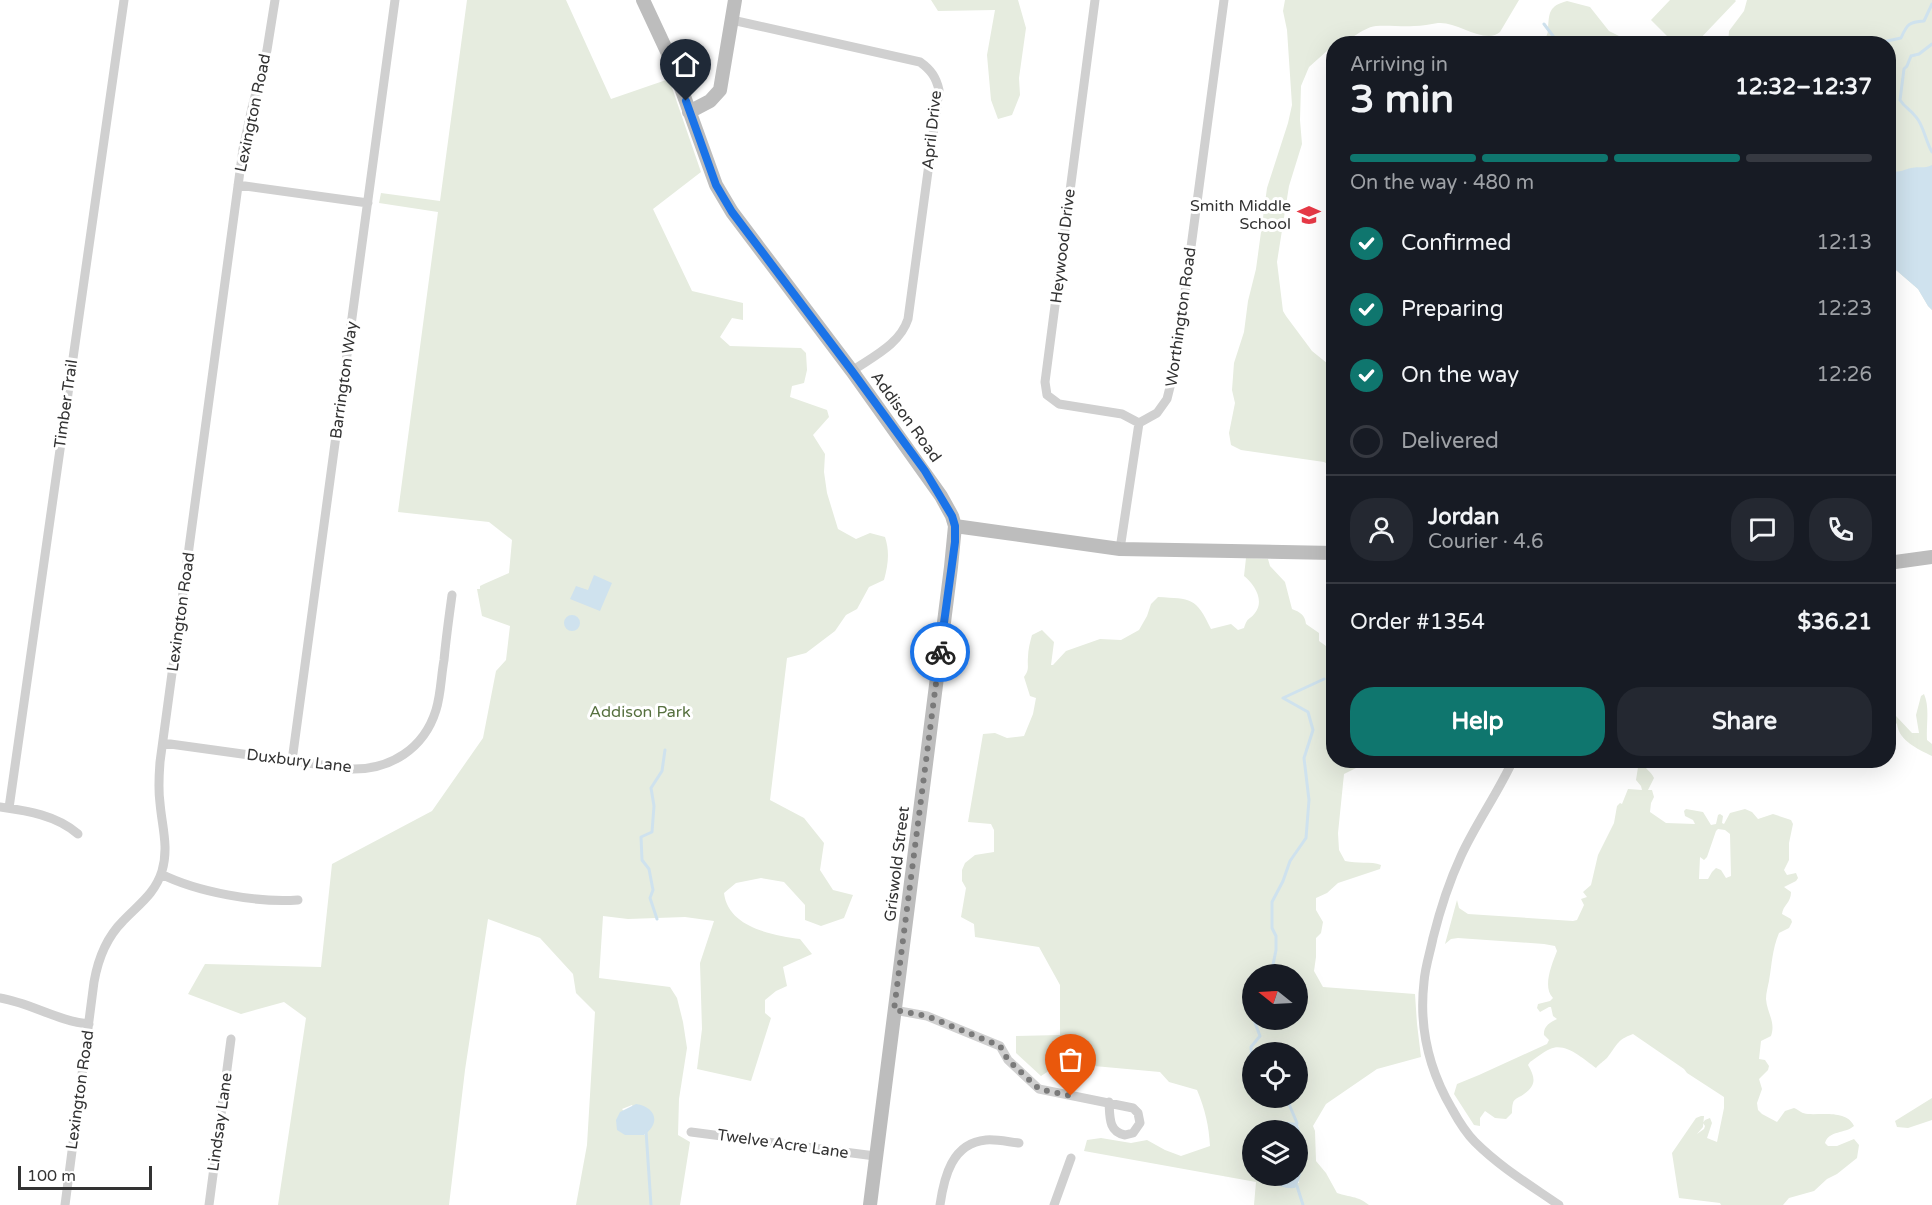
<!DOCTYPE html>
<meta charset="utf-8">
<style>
body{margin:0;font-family:"Varela Round",sans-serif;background:#242831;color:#f1f3f6;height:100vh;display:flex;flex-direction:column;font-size:22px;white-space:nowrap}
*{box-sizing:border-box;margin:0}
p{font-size:20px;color:#9ea1a6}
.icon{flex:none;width:33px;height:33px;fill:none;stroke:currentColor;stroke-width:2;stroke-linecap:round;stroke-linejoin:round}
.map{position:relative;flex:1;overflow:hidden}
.sheet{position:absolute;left:1326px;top:36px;width:570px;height:732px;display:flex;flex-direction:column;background:#171b24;border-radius:24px;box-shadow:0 6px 24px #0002}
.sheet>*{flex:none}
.needle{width:39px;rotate:288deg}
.tools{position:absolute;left:1242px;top:964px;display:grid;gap:12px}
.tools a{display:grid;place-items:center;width:66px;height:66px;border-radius:50%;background:#171b24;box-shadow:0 6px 24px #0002;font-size:30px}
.scale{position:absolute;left:18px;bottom:15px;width:134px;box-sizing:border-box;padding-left:6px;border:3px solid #333;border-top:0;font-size:16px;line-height:21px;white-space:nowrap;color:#333;-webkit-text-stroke:4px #fff;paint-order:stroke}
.pin{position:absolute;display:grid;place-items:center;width:51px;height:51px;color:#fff;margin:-62px -26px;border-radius:50% 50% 50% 0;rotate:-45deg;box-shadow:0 0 6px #0007}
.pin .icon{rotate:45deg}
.courier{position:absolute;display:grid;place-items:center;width:60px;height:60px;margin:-30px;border:4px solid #1a73e8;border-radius:50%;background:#fff;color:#222;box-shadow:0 2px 8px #0007}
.summary em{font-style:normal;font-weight:700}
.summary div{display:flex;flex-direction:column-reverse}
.summary{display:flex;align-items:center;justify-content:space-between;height:102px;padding:0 24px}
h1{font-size:39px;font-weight:700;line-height:45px}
.bar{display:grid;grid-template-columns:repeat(4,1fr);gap:9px 6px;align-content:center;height:72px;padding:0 24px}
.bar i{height:8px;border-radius:4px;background:#363941}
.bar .selected{background:#0f766e}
.bar p{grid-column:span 4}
.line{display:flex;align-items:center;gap:15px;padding:0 24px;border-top:2px solid #363941}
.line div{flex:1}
.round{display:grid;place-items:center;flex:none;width:63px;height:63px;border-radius:24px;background:#242831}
ol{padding:0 24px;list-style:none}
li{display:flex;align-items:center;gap:18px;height:66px}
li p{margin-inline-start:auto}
li .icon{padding:6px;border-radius:50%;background:#0f766e;color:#fff;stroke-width:4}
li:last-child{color:#9ea1a6}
li i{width:33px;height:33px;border:3px solid #363941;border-radius:50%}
.primary-button{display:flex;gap:12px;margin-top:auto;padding:12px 24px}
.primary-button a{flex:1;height:69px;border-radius:24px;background:#0f766e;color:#fff;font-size:24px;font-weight:700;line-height:69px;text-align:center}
.primary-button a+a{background:#242831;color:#f1f3f6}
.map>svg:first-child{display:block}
.green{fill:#e6ecdf;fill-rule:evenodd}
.water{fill:#cfe2ee}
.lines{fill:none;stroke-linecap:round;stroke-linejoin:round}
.stream{stroke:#cfe2ee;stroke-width:3}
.street{stroke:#d0d0d0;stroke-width:9}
.secondary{stroke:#bdbdbd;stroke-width:14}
.done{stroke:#7a7a7a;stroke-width:6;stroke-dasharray:0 10.8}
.route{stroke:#1a73e8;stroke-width:8}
.labels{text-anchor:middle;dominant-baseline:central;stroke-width:6;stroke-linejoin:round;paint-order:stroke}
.street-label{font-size:16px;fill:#333;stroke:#fff}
.poi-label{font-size:16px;fill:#333;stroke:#fff;text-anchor:end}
.park-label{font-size:16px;fill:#56703f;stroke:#fff}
</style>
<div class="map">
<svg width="1932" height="1205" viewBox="0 0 1932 1205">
<rect width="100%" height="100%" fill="#fff"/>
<path class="green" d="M 467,0 L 566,0 L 611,99 L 669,79 L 701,172 L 653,209 L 692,291 L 743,303 L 743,320 L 732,318 L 720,337 L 730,346 L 801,348 L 806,353 L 807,370 L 804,383 L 792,386 L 790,397 L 827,410 L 829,417 L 813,435 L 825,454 L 824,472 L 827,493 L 838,529 L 856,539 L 870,533 L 885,537 C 890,552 888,565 884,580 L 869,587 L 857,609 L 846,615 L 835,631 L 806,653 L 787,658 L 770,800 L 804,818 L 824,843 L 820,870 L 833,890 L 853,895 L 844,918 L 821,926 L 805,920 L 805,905 L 784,882 L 761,878 L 736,883 L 724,893 C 728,927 771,935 800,939 L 812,954 L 783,967 L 787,986 L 776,991 L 765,1000 L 765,1013 L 771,1018 L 751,1081 L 697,1069 L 702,1029 L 700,963 L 714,921 L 685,917 L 628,919 L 603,916 L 599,978 L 670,987 L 677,998 L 683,1022 L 687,1048 L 679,1099 L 678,1135 L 690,1142 L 680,1205 L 576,1205 L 587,1145 L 595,1012 L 576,993 L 573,974 L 540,938 L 488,919 L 465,1070 L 449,1205 L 278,1205 L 306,1018 L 284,1002 L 241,1014 L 188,994 L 205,964 L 321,967 L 332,864 L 432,811 L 483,738 L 496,671 L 506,660 L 510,626 L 482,616 L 477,589 L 480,589 L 480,586 L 484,584 L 509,573 L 512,540 L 489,522 L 398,512 L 438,212 L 379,203 L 381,193 L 440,201 ZM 632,1105 L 647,1134 L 644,1135 L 622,1109 Z
M 931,0 L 1018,0 L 1026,28 L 1019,78 L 1020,95 L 1012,115 L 998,119 L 991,100 L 987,55 L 995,10 L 938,11 Z
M 1285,0 L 1519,0 L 1500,32 C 1485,45 1457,21 1438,23 C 1430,24 1422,26 1414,26 C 1402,27 1389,25 1376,26 C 1360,28 1349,44 1334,44 L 1333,48 L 1328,50 L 1309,67 L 1301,86 L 1300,120 L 1302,144 L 1289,186 L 1277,262 L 1283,311 L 1286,316 L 1312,351 L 1333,368 L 1333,467 L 1324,462 L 1241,450 L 1231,445 L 1229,433 L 1235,403 L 1232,390 L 1234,363 L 1244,332 L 1248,301 L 1256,269 L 1267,188 L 1288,123 L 1292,105 L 1287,30 L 1283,11 Z
M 1670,0 L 1735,0 L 1736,1 L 1696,43 L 1675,44 L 1651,20 Z
M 1747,0 L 1932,0 L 1932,310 L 1928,306 L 1918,289 L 1889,264 L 1888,44 L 1728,44 L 1729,31 L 1744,11 Z
M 1567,1 L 1590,7 L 1609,31 L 1627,40 L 1642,43 L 1543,43 C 1545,39 1548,34 1548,30 C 1549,12 1549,6 1567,1 Z
M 1246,558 L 1268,559 L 1270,566 L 1285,582 L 1292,609 C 1300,612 1305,615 1306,624 L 1319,633 L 1319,641 L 1333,651 L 1333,672 L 1331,689 L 1334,689 L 1334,760 L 1367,761 L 1362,765 L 1344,774 L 1338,833 L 1339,850 L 1345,861 C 1357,864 1371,861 1381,865 L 1380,869 L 1338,883 L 1327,893 L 1316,898 L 1316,910 L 1323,922 L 1321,933 L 1316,938 L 1316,957 L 1314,971 L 1323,987 L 1415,994 L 1417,1024 L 1421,1057 L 1377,1069 L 1326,1104 L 1313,1126 L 1315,1131 L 1316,1161 L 1326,1173 L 1337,1193 C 1351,1198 1356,1195 1369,1205 L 1254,1205 L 1256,1182 L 1084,1151 L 1087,1140 L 1101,1138 L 1131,1143 L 1147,1140 L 1165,1150 L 1181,1156 L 1210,1146 C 1209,1126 1205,1109 1197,1090 L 1169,1082 L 1160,1072 L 1061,1063 L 1041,1076 L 1016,1053 L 1016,1036 L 1060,1035 L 1060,985 L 1039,947 L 975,937 L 974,924 L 961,917 L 966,888 L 962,881 L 962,870 L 965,863 L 975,855 L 994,852 L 994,830 L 991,824 L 968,822 L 983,734 L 995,733 L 1007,738 L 1024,736 L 1033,714 L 1036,698 L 1030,696 L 1024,677 C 1030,669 1027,666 1028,657 C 1028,650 1030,642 1032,635 L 1042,630 L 1054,642 L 1051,665 L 1053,665 L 1066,651 L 1100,639 L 1121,640 L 1139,630 L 1147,616 L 1151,604 L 1158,597 C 1191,599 1196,597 1211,629 L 1231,624 L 1238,630 L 1244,628 C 1248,616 1249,621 1255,613 C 1265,600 1254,584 1244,576 ZM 1252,975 L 1298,975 L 1298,1020 L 1252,1020 ZM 1252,1053 L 1298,1053 L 1298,1098 L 1252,1098 ZM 1272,1124 L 1299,1126 L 1299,1183 L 1269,1181 L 1265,1176 L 1252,1176 L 1252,1167 L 1248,1162 L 1252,1163 L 1252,1131 L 1268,1131 Z
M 1924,694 C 1930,707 1926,725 1927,740 L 1932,744 L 1932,756 C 1918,749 1899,741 1897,724 L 1891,718 L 1896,716 L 1912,733 L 1919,733 L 1916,715 L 1921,696 Z
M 1639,761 L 1642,761 C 1645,770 1651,771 1654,778 L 1648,790 L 1652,790 L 1654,797 L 1651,803 L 1650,812 L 1666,823 L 1695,824 L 1693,820 L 1685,816 L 1684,811 L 1686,809 L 1703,812 L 1711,825 L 1716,824 L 1718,815 L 1720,814 L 1723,816 L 1722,823 L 1724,824 L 1730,813 L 1745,809 L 1752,812 L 1758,819 L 1773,814 L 1791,820 L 1793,824 L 1789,843 L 1789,860 L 1784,870 L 1787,875 L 1796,873 L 1798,878 L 1796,881 L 1784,887 L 1791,892 C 1791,903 1783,905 1782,914 L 1791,919 L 1792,922 L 1789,928 L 1779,933 C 1772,950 1772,964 1769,981 C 1768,986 1766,993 1766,999 C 1767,1013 1776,1022 1771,1036 L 1761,1041 L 1759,1059 L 1765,1060 L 1769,1066 L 1768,1070 L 1759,1079 L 1762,1089 L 1757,1103 L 1758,1110 L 1762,1114 L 1777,1122 L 1785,1111 L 1794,1108 C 1799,1110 1802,1114 1808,1114 C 1822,1115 1847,1110 1854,1126 C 1845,1134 1829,1130 1825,1143 L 1828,1146 L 1837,1146 L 1854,1139 L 1859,1145 L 1857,1158 L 1837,1174 L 1827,1179 L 1814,1191 L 1789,1198 L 1783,1205 L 1721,1205 L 1720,1203 L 1679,1198 L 1672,1153 L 1696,1118 L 1701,1116 L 1704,1116 L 1703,1127 L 1697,1134 L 1704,1129 L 1705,1126 L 1703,1123 L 1705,1120 L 1710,1118 L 1712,1123 L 1707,1138 L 1717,1142 L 1724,1108 L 1724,1097 L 1687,1073 L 1684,1069 L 1633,1034 C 1616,1040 1617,1046 1607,1058 C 1603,1062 1600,1063 1596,1068 C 1583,1059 1566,1042 1550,1049 C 1543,1052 1536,1058 1530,1062 L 1528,1065 C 1535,1077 1537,1085 1524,1094 C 1521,1097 1514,1098 1513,1103 C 1512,1106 1512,1109 1512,1113 L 1506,1119 L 1495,1118 L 1485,1111 L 1480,1118 L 1480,1126 L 1474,1125 L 1454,1094 L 1457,1084 L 1479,1075 L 1547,1044 L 1549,1040 L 1544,1035 C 1543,1027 1550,1022 1557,1019 L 1553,1016 L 1551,1007 L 1549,1007 L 1540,1012 L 1537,1008 L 1538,1004 L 1550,1001 L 1553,998 C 1542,987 1552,964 1557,951 L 1555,946 L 1544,944 L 1458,938 L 1451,939 L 1445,944 L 1457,900 L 1459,908 L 1468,914 L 1573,921 L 1577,920 L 1584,905 L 1581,899 L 1587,897 L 1583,892 L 1591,885 L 1598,855 L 1614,823 L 1617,806 L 1620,803 L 1622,804 L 1628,789 L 1642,790 L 1641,786 L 1636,780 ZM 1718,829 L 1725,830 L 1730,834 L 1731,876 L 1726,878 L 1721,870 L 1716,868 L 1712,872 L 1708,879 L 1699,879 L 1700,857 L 1704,860 L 1707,857 L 1716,831 Z
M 1932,1098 L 1932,1120 L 1908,1128 L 1897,1127 L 1895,1121 Z"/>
<path class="water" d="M 1932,165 L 1932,310 L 1928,306 L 1918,289 L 1889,264 L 1888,167 L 1890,171 C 1899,173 1903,170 1911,168 C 1919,166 1924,169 1932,165 Z
M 594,575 L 612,583 L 600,611 L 570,599 L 576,586 L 588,590 Z
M564 623a8 8 0 1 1 16 0a8 8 0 1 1-16 0Z
M 636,1104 C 656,1107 661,1123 644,1135 L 625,1135 L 617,1130 L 616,1120 L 620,1112 Z
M 1278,1121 L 1297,1123 C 1305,1137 1305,1176 1295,1188 C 1284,1189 1271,1184 1265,1176 L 1298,1176 L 1298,1131 L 1268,1131 L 1272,1124 Z"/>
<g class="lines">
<path class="stream" d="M 1544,24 L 1559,44
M 1886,44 L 1887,41 L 1901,38 C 1907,24 1909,22 1924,21 L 1932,4
M 1932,44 L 1919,54 L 1911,56 L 1907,66 L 1904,69 L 1900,100 C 1905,108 1911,110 1916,117 C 1923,124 1926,142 1932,152
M 657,919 L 650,898 L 653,890 L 649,869 L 642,860 L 641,837 L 652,832 L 654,806 L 651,788 L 662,771 L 665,750
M 1271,975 L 1276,950 L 1276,936 L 1272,928 L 1272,902 L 1283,881 L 1290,861 L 1306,838 L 1309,800 L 1304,758 L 1313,730 L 1308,712 L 1283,698 L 1324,679
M 1252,1063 L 1251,1047 L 1260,1036 L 1254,1020
M 1264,1098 L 1265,1101 L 1280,1101 L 1289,1104 L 1297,1123
M 646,1131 L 651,1205
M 1297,1186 L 1303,1205"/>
<path class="street" d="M 1095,0 L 1045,382 L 1047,395 L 1059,404 L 1122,414 L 1139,423
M 732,20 L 920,62 C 931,70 936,77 939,90 L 908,319 C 900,344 874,356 852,371
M 238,185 L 368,203
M 1120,549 L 1139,423 L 1157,413 L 1167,399 L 1175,367 L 1224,0
M 163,743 L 351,769 C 390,770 424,749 436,710 C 441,694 441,676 444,660 C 446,638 449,617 452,595
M 1513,760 C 1498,793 1476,823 1461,856 C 1449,882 1440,910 1433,938 C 1430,953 1425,967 1424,982 C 1419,1026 1429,1070 1452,1109 C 1458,1120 1466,1133 1475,1142 C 1500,1167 1530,1185 1559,1205
M 292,761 L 395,0
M 0,807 C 28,811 56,815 78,834
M 9,808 L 124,0
M 161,874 C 197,892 257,903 298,900
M 0,998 C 31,1003 57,1021 89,1024
M 894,1010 L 927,1016 L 1000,1046 L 1008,1060 L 1039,1089 L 1133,1108 L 1138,1113 L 1140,1123 L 1133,1133 L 1125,1135 C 1108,1132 1110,1116 1109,1102
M 691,1132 L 875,1156
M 65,1205 L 94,982 C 98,959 106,938 123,921 C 138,905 155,894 162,871 C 169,847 162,827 160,803 C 158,789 159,775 160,762 L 243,149 L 252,108 L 267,50 L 275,0
M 209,1205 L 231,1039
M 940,1205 C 944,1177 952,1143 986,1140 C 996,1139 1009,1142 1019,1143
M 1054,1205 L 1071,1158"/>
<path class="secondary" d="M 643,0 L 671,60 L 716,185 L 732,212 L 852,371 L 941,496 L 952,516 L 955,526 L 951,567 L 870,1205
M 689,112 L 710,101 L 720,90 L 735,0
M 955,526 L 1120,549 L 1334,553
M 1888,563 L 1932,557"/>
</g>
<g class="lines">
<path class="done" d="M 940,652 L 894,1010 L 927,1016 L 1000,1046 L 1008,1060 L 1039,1089 L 1071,1096"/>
<path class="route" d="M 686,101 L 716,185 L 732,212 L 852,371 L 925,471 L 952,516 L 955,526 L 955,542 L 940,652"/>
</g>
<defs>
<g id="school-bare" transform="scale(1.8)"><path d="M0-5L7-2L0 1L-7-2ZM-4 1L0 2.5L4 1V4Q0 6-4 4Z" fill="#e63946" stroke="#fff" stroke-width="2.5" paint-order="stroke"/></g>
</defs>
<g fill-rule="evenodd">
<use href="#school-bare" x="1309" y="215"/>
</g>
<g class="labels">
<g class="street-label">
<text transform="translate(253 113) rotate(-78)">Lexington Road</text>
<text transform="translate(932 130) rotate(-84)">April Drive</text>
<text transform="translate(1063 246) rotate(-83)">Heywood Drive</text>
<text transform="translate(1181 317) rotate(-82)">Worthington Road</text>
<text transform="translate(344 380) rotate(-82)">Barrington Way</text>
<text transform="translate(66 404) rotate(-82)">Timber Trail</text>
<text transform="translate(906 417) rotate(54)">Addison Road</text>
<text transform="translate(181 612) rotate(-82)">Lexington Road</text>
<text transform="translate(299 761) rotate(7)">Duxbury Lane</text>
<text transform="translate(897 864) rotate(-83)">Griswold Street</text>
<text transform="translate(80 1090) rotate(-82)">Lexington Road</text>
<text transform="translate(220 1122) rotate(-82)">Lindsay Lane</text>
<text transform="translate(783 1144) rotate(8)">Twelve Acre Lane</text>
</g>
<g class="poi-label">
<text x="1291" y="206">Smith Middle<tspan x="1291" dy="18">School</tspan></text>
</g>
<g class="park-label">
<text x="640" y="712">Addison Park</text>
</g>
</g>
</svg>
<div class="tools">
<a><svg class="needle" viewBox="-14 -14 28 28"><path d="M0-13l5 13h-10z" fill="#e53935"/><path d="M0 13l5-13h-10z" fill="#9ea1a6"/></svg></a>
<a><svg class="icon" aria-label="locate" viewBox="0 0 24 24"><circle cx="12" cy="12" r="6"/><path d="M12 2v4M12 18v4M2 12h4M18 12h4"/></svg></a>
<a><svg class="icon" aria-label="layers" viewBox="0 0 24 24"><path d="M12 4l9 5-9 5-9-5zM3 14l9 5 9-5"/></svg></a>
</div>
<div class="scale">100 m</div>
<div class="pin" style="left:1071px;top:1096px;background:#ea580c"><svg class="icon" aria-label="bag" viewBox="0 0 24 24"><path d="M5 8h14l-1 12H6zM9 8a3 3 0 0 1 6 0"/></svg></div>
<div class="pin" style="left:686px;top:101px;background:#1f2937"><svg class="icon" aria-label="home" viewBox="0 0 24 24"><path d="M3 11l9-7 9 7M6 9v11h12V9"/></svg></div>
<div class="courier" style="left:940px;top:652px"><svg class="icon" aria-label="bike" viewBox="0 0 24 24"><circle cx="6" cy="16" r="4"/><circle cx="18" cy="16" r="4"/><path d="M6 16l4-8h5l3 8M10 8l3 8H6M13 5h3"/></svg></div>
<section class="sheet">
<div class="summary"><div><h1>3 min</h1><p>Arriving in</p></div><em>12:32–12:37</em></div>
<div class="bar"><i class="selected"></i><i class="selected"></i><i class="selected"></i><i></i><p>On the way · 480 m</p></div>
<ol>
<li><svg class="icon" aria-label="check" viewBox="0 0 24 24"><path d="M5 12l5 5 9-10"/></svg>Confirmed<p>12:13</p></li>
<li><svg class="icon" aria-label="check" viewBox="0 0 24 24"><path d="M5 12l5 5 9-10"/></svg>Preparing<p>12:23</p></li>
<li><svg class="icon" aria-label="check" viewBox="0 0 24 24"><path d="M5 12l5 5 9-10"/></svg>On the way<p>12:26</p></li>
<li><i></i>Delivered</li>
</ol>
<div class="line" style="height:108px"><a class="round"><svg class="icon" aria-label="person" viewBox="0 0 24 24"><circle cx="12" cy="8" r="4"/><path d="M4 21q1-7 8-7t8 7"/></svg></a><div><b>Jordan</b><p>Courier · 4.6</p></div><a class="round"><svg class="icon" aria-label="chat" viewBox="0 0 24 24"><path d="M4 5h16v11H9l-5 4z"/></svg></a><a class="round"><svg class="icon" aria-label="phone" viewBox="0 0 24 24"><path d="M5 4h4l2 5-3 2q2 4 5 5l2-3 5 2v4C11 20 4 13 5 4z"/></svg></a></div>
<div class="line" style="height:78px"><div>Order #1354</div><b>$36.21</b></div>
<div class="primary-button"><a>Help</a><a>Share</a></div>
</section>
</div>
